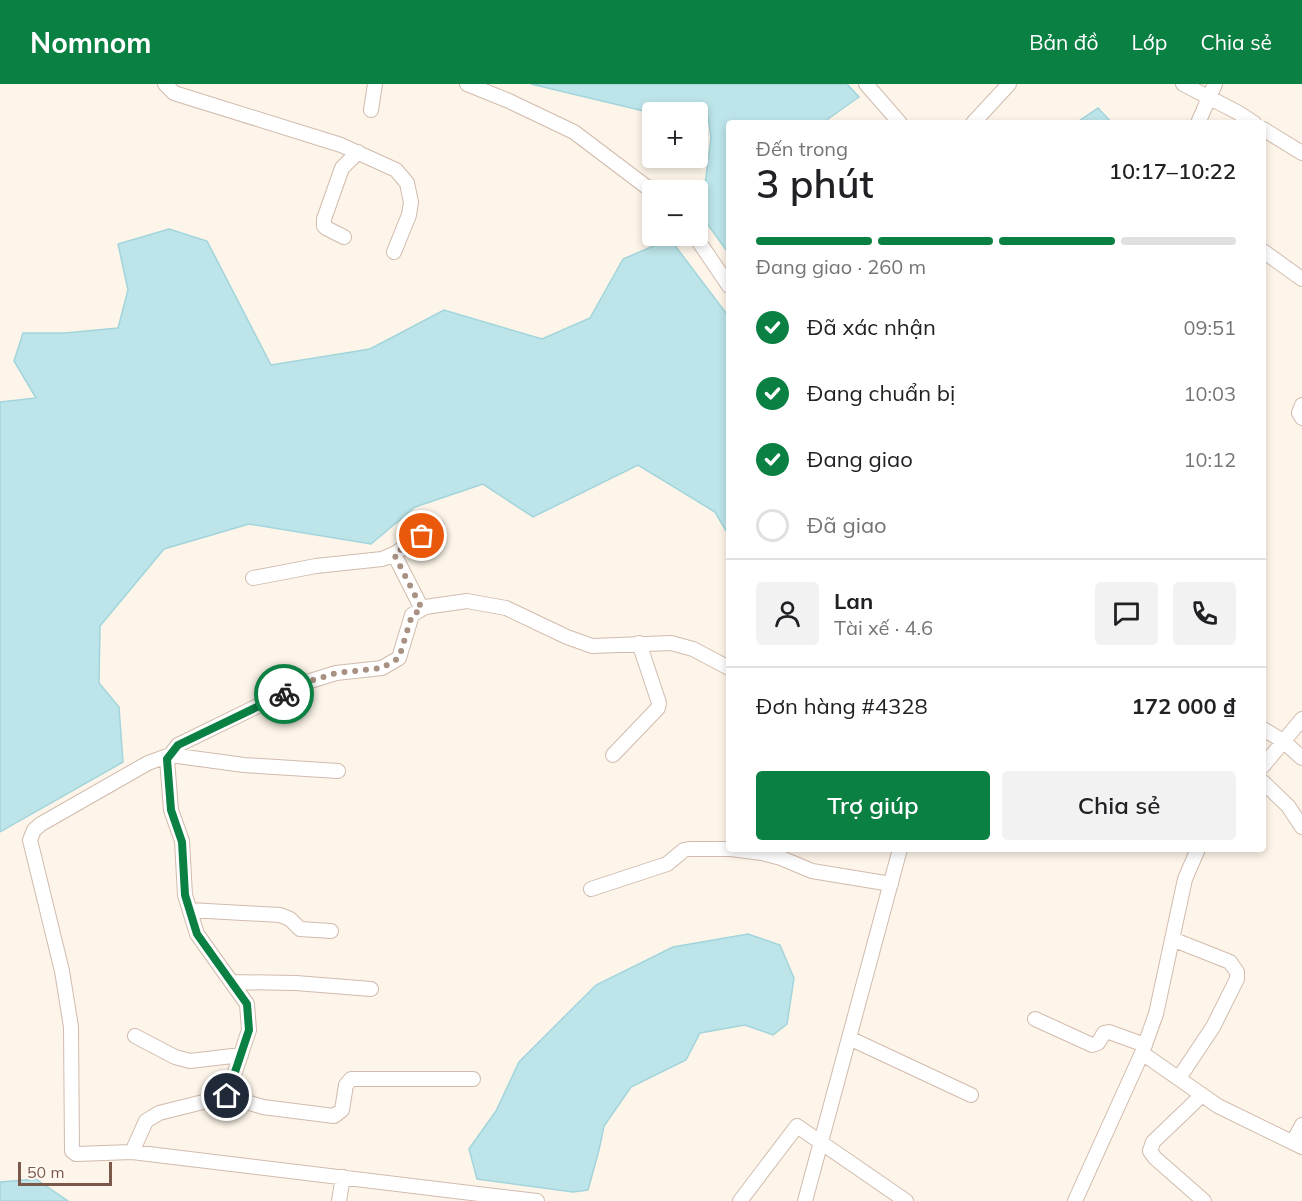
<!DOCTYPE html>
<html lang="vi">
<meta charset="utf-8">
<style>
body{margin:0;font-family:Mulish,sans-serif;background:#f2f2f2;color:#202124;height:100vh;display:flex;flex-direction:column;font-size:22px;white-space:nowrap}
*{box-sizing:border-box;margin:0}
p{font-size:20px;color:#757577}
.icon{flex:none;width:33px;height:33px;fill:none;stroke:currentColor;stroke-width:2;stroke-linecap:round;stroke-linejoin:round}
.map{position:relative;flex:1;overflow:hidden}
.drawer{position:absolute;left:726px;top:36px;width:540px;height:732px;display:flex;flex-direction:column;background:#fff;border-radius:6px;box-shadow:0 3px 9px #0003}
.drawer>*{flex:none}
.buttons{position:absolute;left:642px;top:18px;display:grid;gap:12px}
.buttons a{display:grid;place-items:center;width:66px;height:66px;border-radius:6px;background:#fff;box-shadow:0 3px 9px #0003;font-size:30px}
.scale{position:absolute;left:18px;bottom:15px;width:94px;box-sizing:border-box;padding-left:6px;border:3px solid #7a594b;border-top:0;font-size:16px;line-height:21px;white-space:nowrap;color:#7a594b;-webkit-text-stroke:4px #fff9f1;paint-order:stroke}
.pin{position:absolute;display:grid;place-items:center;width:51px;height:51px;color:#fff;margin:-26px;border:3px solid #fff;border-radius:50%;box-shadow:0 2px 6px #0007}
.courier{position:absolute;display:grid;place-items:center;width:60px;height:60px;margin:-30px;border:4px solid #0b8043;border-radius:50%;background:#fff;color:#222;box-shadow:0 2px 8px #0007}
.overview em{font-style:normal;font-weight:600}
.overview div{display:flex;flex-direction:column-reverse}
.overview{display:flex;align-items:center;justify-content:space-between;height:102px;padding:0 30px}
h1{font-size:39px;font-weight:600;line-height:45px}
.bar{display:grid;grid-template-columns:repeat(4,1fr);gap:9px 6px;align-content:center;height:72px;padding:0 30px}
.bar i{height:8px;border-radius:4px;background:#e0e0e0}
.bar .active{background:#0b8043}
.bar p{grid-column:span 4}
.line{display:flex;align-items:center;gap:15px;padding:0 30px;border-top:2px solid #e0e0e0}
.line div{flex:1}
.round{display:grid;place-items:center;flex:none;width:63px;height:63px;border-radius:6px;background:#f2f2f2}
ol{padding:0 30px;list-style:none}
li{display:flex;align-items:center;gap:18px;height:66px}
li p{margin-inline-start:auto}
li .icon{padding:6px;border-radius:50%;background:#0b8043;color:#fff;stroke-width:4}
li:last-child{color:#757577}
li i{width:33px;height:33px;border:3px solid #e0e0e0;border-radius:50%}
.cta{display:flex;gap:12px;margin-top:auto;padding:12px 30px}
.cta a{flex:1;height:69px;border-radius:6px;background:#0b8043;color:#fff;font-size:24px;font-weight:600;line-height:69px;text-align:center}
.cta a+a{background:#f2f2f2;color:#202124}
header{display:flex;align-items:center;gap:36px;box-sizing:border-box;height:84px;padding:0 30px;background:#0b8043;color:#fff}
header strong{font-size:28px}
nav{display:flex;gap:33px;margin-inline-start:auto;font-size:21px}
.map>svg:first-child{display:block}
.water{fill:#bce4e9;stroke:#a2d5db;stroke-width:1.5}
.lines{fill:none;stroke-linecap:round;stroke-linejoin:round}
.minor-casing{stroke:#d1bbad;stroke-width:16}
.minor{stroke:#fff;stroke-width:14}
.done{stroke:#a89082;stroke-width:6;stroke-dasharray:0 10.8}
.route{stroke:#0b8043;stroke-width:8}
</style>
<header>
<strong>Nomnom</strong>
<nav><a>Bản đồ</a><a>Lớp</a><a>Chia sẻ</a></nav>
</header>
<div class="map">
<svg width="1302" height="1117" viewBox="0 0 1302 1117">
<rect width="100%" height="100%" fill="#fdf5e9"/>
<path class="water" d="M 531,0 L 847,0 L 859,13 L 828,35 L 829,39 L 729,39 L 729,170 L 701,131 L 711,54 L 707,25 L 681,28 L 652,29 Z
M 1098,24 L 1112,39 L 1076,39 Z
M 169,145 L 207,157 L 271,281 L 370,265 L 444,226 L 542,255 L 590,234 L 623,175 L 670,155 L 729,233 L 729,452 L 715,428 L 638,381 L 533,433 L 483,400 L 415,423 L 371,460 L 249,440 L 164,465 L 100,542 L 99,599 L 119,623 L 123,678 L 0,748 L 0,318 L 36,314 L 14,277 L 23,249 L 65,249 L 118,244 L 128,206 L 118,160 Z
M 748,850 L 780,861 L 794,894 L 787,940 L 773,951 L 745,941 L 700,949 L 686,976 L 631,1003 L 604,1042 L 599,1066 L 588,1106 L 573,1108 L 477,1095 L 469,1065 L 496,1027 L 519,978 L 596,901 L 673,863 Z
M 36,1095 L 68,1117 L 0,1117 L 0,1098 Z"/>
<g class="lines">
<g class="minor-casing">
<path id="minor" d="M 165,0 L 174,9 L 341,61 L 396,86 L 407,99 L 411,118 L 409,131 L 394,168
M 467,0 L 509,17 L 574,48 L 652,107
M 866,0 L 900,39
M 1183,0 L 1237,28 L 1254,39
M 371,26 L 375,0
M 973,39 L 1009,0
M 1198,39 L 1215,0
M 1263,45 L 1302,69
M 695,152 L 729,202
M 344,153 L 326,144 L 324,142 L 324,135 L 342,84 L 358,68
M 1263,167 L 1302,195
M 1302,321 L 1299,329 L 1302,334
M 394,470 L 422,525
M 253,494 L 316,482 L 382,475 L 394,470 L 437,442
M 1263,645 L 1283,657 L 1302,674
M 613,671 L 658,624 L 659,619 L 639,559
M 1263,682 L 1302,635
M 338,687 L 244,681 L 170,671 L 148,679 L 41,740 L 34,746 L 30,756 L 62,887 L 71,943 L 72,1067 L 76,1070 L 132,1068 L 537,1117
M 1263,698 L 1288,722 L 1302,743
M 591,805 L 667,780 L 684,766 L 689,765 L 731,765 L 762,769 L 781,774 L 812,787 L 891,800
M 190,826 L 280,831 L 290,835 L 300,845 L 331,847
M 1172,855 L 1230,878 L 1237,888 L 1237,895 L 1213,943 L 1179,994
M 231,898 L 296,899 L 371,905
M 1035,935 L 1092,961 L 1098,959 L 1104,949 L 1109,948 L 1145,961
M 135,952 L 175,973 L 190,977 L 241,971
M 849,954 L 971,1011
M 1142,969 L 1218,1022 L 1302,1063
M 1202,1011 L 1153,1058 L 1150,1067 L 1155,1074 L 1204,1117
M 227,1012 L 263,1023 L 334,1032 L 342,1026 L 346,1001 L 351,995 L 473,995
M 1293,1058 L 1302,1041
M 132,1068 L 146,1037 L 159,1029 L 227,1012 L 249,946 L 247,920 L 197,850 L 185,811 L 182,757 L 171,726 L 167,675 L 178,661 L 307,598 L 336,589 L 382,584 L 399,574 L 412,531 L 425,523 L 467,517 L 506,524 L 567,553 L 592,562 L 671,559 L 693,565 L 729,584
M 339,1117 L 343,1093
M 740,1117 L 797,1042 L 906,1117
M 805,1117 L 900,765
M 1075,1117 L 1142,969 L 1156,930 L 1185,795 L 1198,765"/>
</g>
<use href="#minor" class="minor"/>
</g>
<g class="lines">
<path class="done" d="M 284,610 L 307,598 L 336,589 L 382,584 L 399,574 L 412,531 L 422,525 L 394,470 L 422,452"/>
<path class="route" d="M 227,1012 L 249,946 L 247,920 L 197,850 L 185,811 L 182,758 L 171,726 L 167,675 L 178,661 L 284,610"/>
</g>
</svg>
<div class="buttons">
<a>+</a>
<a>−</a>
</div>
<div class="scale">50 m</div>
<div class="pin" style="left:422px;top:452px;background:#ea580c"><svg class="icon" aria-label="bag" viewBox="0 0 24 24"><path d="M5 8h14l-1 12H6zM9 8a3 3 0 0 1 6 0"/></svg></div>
<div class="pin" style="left:227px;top:1012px;background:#1f2937"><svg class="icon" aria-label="home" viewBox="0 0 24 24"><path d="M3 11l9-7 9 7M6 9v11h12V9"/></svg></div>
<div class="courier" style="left:284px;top:610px"><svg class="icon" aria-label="bike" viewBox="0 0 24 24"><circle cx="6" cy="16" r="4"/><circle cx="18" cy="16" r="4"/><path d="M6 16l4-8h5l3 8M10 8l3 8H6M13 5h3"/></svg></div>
<section class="drawer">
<div class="overview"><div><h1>3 phút</h1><p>Đến trong</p></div><em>10:17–10:22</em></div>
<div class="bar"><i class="active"></i><i class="active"></i><i class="active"></i><i></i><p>Đang giao · 260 m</p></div>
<ol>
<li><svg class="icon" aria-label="check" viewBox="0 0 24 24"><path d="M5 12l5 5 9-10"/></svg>Đã xác nhận<p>09:51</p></li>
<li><svg class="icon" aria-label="check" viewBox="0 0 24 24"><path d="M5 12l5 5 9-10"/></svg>Đang chuẩn bị<p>10:03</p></li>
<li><svg class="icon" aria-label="check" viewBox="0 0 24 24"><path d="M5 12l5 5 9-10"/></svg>Đang giao<p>10:12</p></li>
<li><i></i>Đã giao</li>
</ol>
<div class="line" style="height:108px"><a class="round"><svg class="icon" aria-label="person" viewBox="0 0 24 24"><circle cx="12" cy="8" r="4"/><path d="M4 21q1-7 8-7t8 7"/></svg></a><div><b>Lan</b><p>Tài xế · 4.6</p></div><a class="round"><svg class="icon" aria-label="chat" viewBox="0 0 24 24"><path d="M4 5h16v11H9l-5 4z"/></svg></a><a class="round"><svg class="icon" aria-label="phone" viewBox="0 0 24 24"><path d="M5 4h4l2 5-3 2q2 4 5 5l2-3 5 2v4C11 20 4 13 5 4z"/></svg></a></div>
<div class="line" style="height:78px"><div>Đơn hàng #4328</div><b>172 000 ₫</b></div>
<div class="cta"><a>Trợ giúp</a><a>Chia sẻ</a></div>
</section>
</div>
